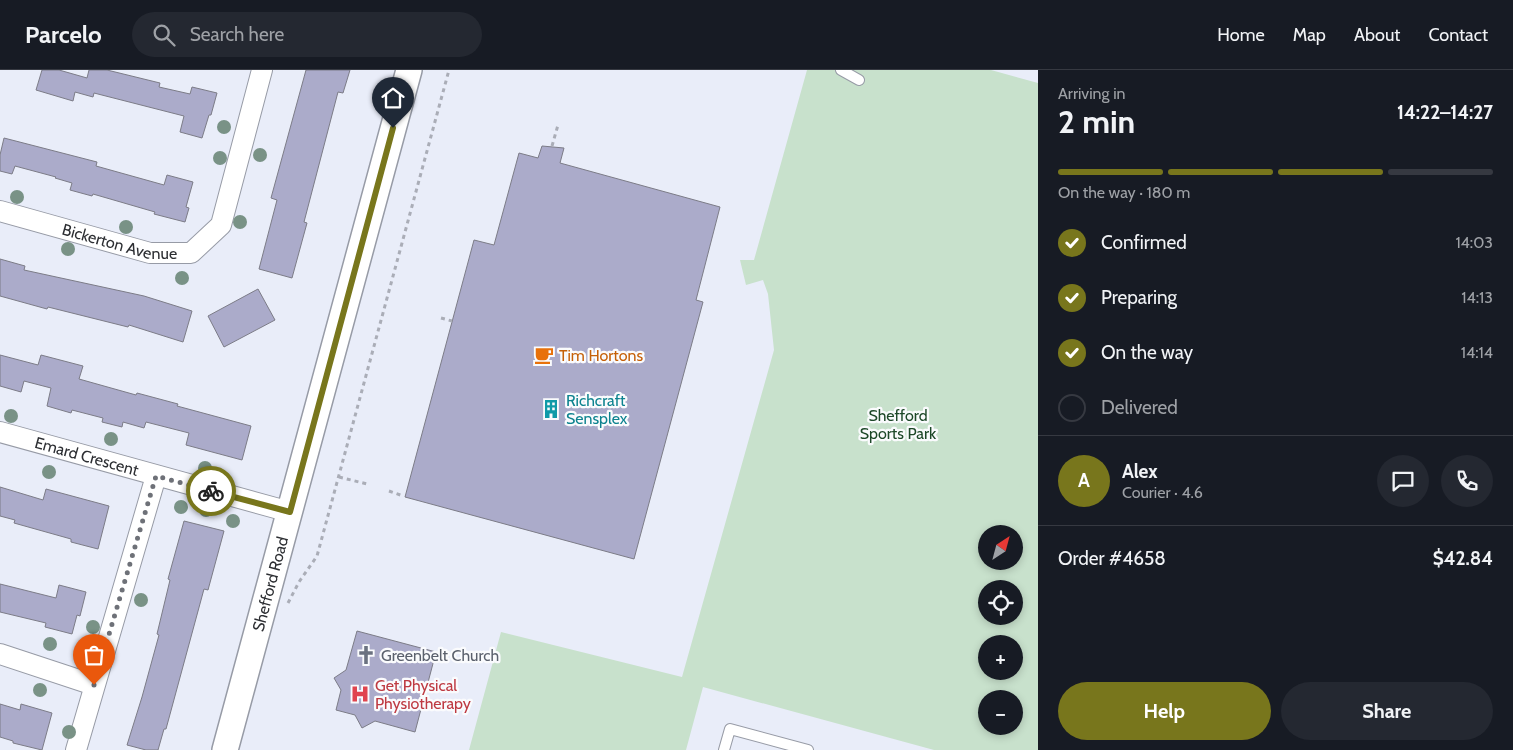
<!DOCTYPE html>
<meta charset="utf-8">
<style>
body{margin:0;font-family:Cabin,sans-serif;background:#242831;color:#f1f3f6;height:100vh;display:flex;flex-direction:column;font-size:19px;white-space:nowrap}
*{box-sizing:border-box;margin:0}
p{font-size:16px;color:#9ea1a6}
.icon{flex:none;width:28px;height:28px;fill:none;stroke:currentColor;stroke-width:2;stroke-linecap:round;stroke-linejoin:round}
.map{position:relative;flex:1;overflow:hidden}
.sheet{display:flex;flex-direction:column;background:#171b24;width:475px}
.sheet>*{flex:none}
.needle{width:32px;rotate:36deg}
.controls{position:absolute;left:978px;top:455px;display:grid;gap:10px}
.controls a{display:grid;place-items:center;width:45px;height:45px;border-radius:50%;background:#171b24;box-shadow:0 2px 8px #0003;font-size:25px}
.pin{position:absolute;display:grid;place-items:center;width:42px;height:42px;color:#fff;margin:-51px -21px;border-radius:50% 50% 50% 0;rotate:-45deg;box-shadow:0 0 5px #0007}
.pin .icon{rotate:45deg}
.courier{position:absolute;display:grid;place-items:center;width:50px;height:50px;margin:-25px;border:4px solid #78761c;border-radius:50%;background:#fff;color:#222;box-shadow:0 1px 6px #0007}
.overview em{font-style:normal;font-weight:700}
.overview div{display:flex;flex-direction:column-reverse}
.overview{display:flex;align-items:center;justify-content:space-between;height:85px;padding:0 20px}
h1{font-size:32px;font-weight:700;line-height:38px}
.bar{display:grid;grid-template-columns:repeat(4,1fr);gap:8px 5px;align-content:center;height:60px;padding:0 20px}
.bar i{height:6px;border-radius:4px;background:#363941}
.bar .selected{background:#78761c}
.bar p{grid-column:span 4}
.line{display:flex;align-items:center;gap:12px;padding:0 20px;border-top:1px solid #363941}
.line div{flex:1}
.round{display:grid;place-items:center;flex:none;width:52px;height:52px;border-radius:26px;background:#242831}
ol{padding:0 20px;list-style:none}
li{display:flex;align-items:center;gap:15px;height:55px}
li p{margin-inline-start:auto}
li .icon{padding:5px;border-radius:50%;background:#78761c;color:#fff;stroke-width:4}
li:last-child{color:#9ea1a6}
li i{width:28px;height:28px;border:2px solid #363941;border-radius:50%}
.button{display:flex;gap:10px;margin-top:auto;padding:10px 20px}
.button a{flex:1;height:58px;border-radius:30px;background:#78761c;color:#fff;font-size:20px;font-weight:700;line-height:58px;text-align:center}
.button a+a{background:#242831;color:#f1f3f6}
header{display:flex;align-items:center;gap:30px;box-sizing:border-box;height:70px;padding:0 25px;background:#171b24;border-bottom:1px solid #363941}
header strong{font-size:24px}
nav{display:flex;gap:28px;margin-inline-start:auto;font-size:18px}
.search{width:350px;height:45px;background:#242831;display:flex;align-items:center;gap:12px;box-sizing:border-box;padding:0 18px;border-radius:28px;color:#9ea1a6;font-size:19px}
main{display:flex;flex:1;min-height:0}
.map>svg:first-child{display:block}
.green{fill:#c8e1cc;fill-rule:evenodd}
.building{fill:#ababca;stroke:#7c7c87}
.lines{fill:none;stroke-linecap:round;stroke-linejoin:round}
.service-casing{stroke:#979ba6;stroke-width:12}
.minor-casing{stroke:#979ba6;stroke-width:22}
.tertiary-casing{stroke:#979ba6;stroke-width:28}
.path{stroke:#aaadb7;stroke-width:3;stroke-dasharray:4 4;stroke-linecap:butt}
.service{stroke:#fff;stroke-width:10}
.minor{stroke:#fff;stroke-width:20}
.tertiary{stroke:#fff;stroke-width:25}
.tree{fill:#799286}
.done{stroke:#6e7178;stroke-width:5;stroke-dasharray:0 9}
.route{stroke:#78761c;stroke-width:6}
.labels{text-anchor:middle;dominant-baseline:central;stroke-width:4.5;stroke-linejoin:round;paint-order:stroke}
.street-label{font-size:16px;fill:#2c2e32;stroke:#fafbfd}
.food-label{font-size:16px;fill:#c56008;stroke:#fafbfd;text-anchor:start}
.culture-label{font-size:16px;fill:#0d838f;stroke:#fafbfd;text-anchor:start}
.park-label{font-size:16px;fill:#1d4828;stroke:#fafbfd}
.worship-label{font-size:16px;fill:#5b616d;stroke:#fafbfd;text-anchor:start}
.health-label{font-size:16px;fill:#be3a42;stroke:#fafbfd;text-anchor:start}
</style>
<header>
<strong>Parcelo</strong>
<div class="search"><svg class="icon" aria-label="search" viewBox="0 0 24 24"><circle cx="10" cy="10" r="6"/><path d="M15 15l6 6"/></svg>Search here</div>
<nav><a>Home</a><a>Map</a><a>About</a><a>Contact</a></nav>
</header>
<main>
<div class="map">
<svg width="1038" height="680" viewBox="0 0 1038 680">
<rect width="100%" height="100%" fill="#e9edf9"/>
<path class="green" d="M 807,0 L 991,0 L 1038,13 L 1038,680 L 934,680 L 703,617 L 686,680 L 469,680 L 501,562 L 682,607 L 774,280 L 768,224 L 763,210 L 746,215 L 740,190 L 754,190 ZM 986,464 L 1014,464 L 1014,491 L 986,491 ZM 986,519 L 1014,519 L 1014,546 L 986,546 ZM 986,574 L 1014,574 L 1014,601 L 986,601 ZM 986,629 L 1014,629 L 1014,656 L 986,656 Z"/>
<path class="building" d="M 42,0 L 59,0 L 87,8 L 89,0 L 107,0 L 160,13 L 159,17 L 190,24 L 192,17 L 217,23 L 211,45 L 209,45 L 202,68 L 180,62 L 184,46 L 94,23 L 93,27 L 75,22 L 73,31 L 36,20 Z
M 306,0 L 350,0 L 343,23 L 338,22 L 304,152 L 307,153 L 292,208 L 259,199 L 277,130 L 271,128 Z
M 4,68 L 97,92 L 96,96 L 164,115 L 167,105 L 193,112 L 186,137 L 189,138 L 185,152 L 154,144 L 155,142 L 93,124 L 92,126 L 70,120 L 72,113 L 55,108 L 56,107 L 15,96 L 12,104 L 0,101 L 0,85 Z
M 542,76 L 564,78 L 560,93 L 720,137 L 696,230 L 703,232 L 634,489 L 405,427 L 474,170 L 494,175 L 519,83 L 538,88 Z
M 0,189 L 25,196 L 24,200 L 144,226 L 192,241 L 183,272 L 129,255 L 128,257 L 48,237 L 47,239 L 0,226 Z
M 258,219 L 275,250 L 224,277 L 208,246 Z
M 0,285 L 38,295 L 41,285 L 83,296 L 79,309 L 136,325 L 137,323 L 178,334 L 177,336 L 251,356 L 242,390 L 186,375 L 189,363 L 146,352 L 144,358 L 123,352 L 122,357 L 102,352 L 103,348 L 72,340 L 71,343 L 47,336 L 51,318 L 24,311 L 21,322 L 0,316 Z
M 0,417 L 43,430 L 46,419 L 109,436 L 98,479 L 71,472 L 71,469 L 14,453 L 15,450 L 0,446 Z
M 184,451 L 224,461 L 208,520 L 204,519 L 166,659 L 164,659 L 158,680 L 146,680 L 127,675 L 142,627 L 159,565 L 157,564 L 170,510 L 168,509 Z
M 0,514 L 56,528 L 59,515 L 86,522 L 80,546 L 77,545 L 72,564 L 45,557 L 46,553 L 0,542 Z
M 357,561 L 436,582 L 415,662 L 375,651 L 362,658 L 355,645 L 336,640 L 341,620 L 334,608 L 346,600 Z
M 0,634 L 20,640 L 21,634 L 52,643 L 42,680 L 13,673 L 13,671 L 0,667 Z"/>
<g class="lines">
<g class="service-casing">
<path id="service" d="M 841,0 L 859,10
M 724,680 L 730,659 L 808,680"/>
</g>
<g class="minor-casing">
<g id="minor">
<path id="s1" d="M 0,141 L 150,183 L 191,183 L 221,155 L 262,0"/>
<path id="s2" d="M 0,362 L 290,442"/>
<path d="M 0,584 L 94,615"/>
<path d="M 76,680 L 156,406"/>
</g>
</g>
<g class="tertiary-casing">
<g id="tertiary">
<path id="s3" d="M 225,680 L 409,0"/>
</g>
</g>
<path class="path" d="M 552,76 L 558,55
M 441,248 L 452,251
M 339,407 L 367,414
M 389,421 L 403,426
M 288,533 L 299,512 L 317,486 L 449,0"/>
<use href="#service" class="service"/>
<use href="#minor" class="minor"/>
<use href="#tertiary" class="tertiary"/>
</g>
<g class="tree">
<circle cx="224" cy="57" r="7"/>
<circle cx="260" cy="85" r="7"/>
<circle cx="220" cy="88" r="7"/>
<circle cx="17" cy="127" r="7"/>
<circle cx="240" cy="152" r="7"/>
<circle cx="126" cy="157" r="7"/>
<circle cx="68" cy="179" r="7"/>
<circle cx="182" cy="208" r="7"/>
<circle cx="11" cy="346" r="7"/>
<circle cx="111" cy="369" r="7"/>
<circle cx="205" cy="398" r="7"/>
<circle cx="49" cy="402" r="7"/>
<circle cx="181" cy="437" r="7"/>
<circle cx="206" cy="440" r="7"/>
<circle cx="233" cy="451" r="7"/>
<circle cx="141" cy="530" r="7"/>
<circle cx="93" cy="557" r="7"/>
<circle cx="50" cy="574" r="7"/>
<circle cx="86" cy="577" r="7"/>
<circle cx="40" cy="620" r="7"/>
<circle cx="69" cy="662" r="7"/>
</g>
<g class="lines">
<path class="done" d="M 94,615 L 156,406 L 211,421"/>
<path class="route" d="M 211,421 L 290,442 L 393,58"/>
</g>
<defs>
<g id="cafe-bare" transform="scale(1.5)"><path d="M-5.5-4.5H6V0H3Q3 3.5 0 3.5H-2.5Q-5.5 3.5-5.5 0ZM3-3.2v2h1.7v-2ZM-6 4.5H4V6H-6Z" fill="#e8710a" stroke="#fafbfd" stroke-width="2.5" paint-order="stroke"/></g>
<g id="building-bare" transform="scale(1.5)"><path d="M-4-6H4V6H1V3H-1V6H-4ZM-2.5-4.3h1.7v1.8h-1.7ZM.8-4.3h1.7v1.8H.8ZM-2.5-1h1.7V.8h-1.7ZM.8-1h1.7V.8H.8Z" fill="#0f9aa8" stroke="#fafbfd" stroke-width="2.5" paint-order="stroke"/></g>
<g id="church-bare" transform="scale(1.5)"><path d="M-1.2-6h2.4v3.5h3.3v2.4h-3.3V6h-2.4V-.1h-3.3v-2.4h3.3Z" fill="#6b7280" stroke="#fafbfd" stroke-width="2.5" paint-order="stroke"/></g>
<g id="hospital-bare" transform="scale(1.5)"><path d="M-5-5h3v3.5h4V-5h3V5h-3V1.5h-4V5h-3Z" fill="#e0444e" stroke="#fafbfd" stroke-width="2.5" paint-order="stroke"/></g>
</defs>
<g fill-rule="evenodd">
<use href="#cafe-bare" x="544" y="285"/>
<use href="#building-bare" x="551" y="339"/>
<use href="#church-bare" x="366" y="585"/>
<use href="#hospital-bare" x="360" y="624"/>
</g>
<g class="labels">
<g class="street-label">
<text stroke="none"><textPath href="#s1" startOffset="124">Bickerton Avenue</textPath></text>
<text stroke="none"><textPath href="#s2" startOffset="90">Emard Crescent</textPath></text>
<text stroke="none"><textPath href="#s3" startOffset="172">Shefford Road</textPath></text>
</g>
<g class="food-label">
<text x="559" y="285">Tim Hortons</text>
</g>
<g class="culture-label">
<text x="566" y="330">Richcraft<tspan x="566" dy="18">Sensplex</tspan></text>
</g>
<g class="park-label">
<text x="898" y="345">Shefford<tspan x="898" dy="18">Sports Park</tspan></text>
</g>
<g class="worship-label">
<text x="381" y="585">Greenbelt Church</text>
</g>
<g class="health-label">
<text x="375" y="615">Get Physical<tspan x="375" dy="18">Physiotherapy</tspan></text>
</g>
</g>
</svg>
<div class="controls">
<a><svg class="needle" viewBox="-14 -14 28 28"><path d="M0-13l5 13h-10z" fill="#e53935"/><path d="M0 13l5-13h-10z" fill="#9ea1a6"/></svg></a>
<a><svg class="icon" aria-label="locate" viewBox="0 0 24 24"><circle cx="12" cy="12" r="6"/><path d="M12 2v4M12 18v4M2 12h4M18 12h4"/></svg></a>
<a>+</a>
<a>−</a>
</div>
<div class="pin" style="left:94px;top:615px;background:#ea580c"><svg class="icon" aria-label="bag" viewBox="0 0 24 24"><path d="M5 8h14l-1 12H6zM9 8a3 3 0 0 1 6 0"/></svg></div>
<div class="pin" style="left:393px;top:58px;background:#1f2937"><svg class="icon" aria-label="home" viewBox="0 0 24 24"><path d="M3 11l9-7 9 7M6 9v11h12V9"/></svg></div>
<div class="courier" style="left:211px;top:421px"><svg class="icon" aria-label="bike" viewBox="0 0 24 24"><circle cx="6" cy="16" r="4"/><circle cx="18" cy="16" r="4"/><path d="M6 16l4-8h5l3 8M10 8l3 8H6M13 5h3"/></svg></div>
</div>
<section class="sheet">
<div class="overview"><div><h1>2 min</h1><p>Arriving in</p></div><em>14:22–14:27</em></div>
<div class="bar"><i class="selected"></i><i class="selected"></i><i class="selected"></i><i></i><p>On the way · 180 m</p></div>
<ol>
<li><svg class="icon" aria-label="check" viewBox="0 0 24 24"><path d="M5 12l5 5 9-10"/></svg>Confirmed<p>14:03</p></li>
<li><svg class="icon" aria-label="check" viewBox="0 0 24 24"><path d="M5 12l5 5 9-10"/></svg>Preparing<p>14:13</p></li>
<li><svg class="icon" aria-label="check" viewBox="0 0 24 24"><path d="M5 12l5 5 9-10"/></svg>On the way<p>14:14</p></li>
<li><i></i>Delivered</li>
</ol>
<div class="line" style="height:90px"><b class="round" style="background:#78761c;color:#fff">A</b><div><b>Alex</b><p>Courier · 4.6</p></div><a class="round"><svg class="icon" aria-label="chat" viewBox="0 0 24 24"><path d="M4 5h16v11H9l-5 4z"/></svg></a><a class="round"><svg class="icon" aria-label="phone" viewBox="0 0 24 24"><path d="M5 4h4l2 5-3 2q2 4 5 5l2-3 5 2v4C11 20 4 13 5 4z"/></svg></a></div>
<div class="line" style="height:65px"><div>Order #4658</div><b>$42.84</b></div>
<div class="button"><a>Help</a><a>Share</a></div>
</section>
</main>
